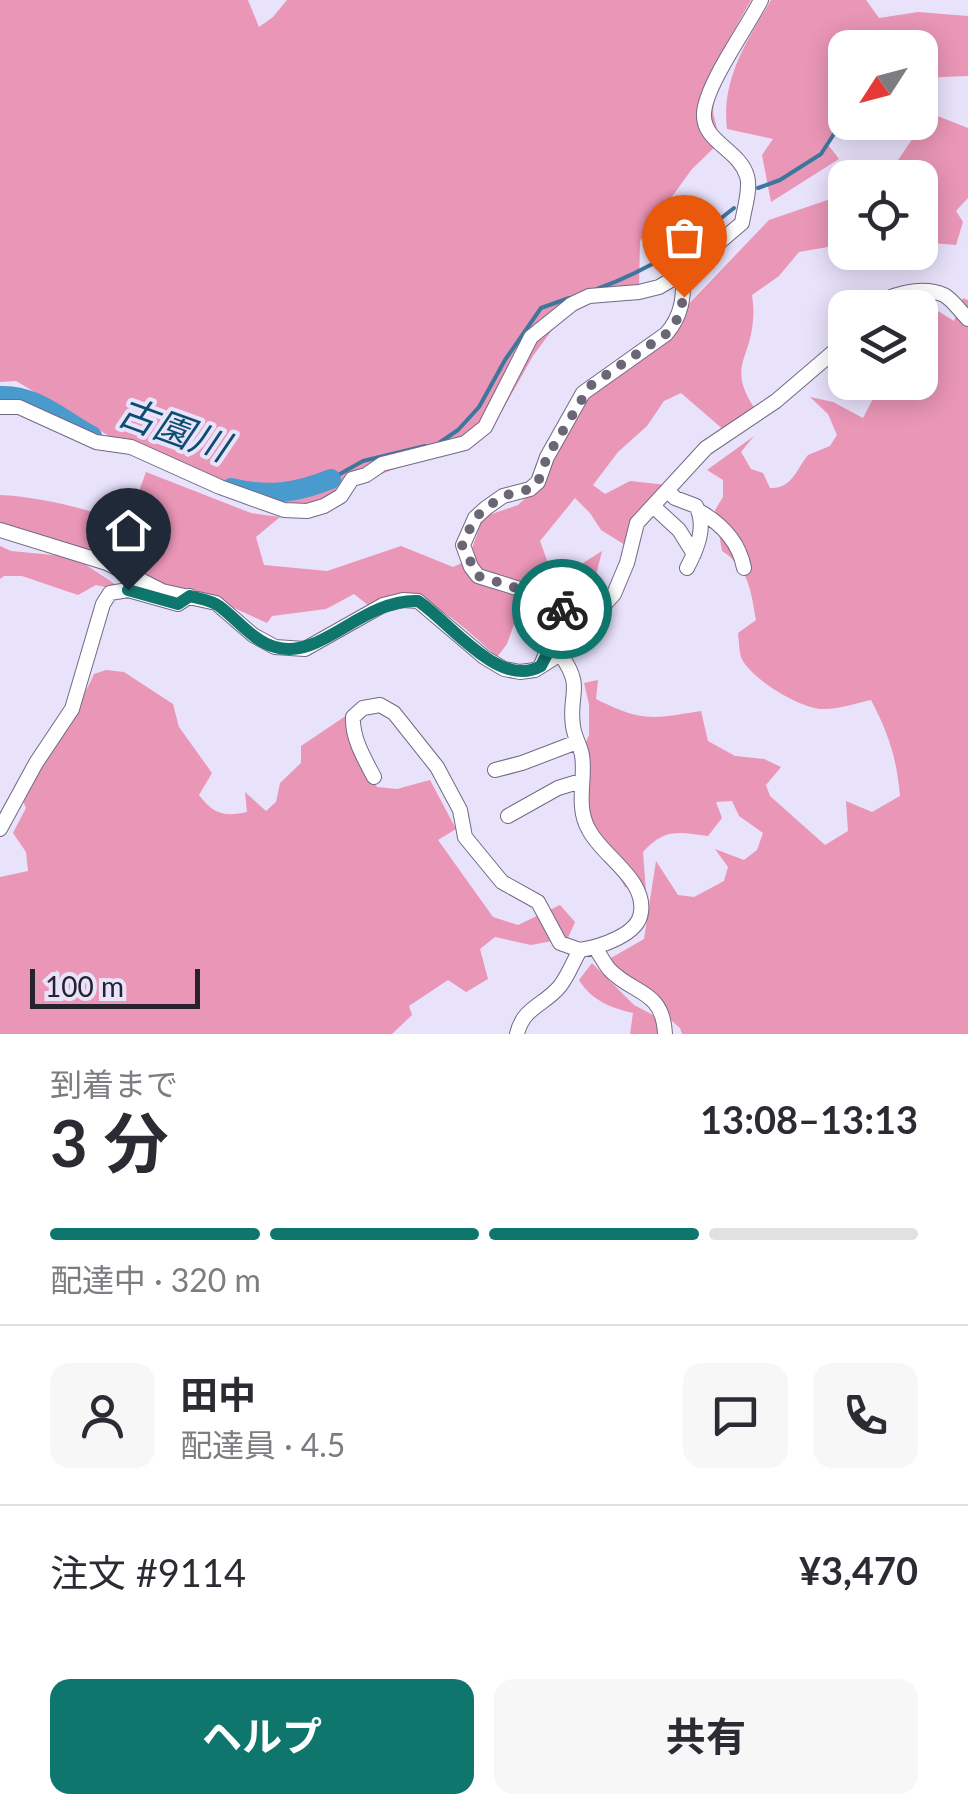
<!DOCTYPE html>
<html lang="ja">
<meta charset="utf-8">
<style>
body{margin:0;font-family:Lato,"Noto Sans JP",sans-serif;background:#f7f7f7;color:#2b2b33;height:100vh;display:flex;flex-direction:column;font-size:38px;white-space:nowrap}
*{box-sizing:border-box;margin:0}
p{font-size:32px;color:#7c7c81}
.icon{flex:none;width:55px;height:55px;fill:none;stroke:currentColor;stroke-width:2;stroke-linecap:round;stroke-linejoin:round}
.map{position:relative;height:1034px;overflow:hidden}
.details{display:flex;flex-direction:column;background:#fff;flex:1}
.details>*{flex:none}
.needle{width:65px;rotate:234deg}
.tools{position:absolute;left:828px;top:30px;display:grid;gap:20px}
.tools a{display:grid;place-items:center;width:110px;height:110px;border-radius:20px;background:#fff;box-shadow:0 5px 25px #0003;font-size:50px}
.scale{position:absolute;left:30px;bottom:25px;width:170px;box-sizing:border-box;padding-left:10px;border:5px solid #26232e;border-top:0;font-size:28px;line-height:35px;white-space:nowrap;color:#26232e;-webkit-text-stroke:8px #e8e2fb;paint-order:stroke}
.pin{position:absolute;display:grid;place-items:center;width:85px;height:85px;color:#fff;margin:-102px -42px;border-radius:50% 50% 50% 0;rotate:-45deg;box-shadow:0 0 10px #0007}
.pin .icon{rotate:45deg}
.courier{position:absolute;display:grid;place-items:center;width:100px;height:100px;margin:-50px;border:8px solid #0f766e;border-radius:50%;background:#fff;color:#222;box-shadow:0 2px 12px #0007}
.headline em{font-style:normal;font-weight:700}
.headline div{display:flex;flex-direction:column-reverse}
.headline{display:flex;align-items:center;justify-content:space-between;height:170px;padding:0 50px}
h1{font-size:65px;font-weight:700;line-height:75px}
.bar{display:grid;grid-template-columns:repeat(4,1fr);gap:15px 10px;align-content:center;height:120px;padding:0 50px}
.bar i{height:12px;border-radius:8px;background:#e1e1e2}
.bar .selected{background:#0f766e}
.bar p{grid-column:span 4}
.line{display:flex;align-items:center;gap:25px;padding:0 50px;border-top:2px solid #e1e1e2}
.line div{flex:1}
.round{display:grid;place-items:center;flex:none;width:105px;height:105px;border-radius:20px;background:#f7f7f7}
.primary-button{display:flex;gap:20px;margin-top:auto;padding:20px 50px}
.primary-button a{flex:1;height:115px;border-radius:20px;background:#0f766e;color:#fff;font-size:40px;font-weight:700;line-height:115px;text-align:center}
.primary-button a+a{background:#f7f7f7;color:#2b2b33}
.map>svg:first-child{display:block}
.green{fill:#ea96b7}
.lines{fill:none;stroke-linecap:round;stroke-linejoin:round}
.stream{stroke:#3e779e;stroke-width:4}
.river{stroke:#499bce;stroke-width:20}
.minor-casing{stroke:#716a85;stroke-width:16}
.minor{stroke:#fff;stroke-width:14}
.done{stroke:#6a6676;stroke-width:10;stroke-dasharray:0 18}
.route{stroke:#0f766e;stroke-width:12}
.labels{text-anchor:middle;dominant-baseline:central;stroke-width:8;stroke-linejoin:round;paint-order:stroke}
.water-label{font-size:38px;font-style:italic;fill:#0d4e70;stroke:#e8e2fb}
</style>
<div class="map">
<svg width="968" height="1034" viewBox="0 0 968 1034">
<rect width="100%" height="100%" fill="#e8e2fb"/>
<path class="green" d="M 0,0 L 248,0 L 259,27 L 273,17 L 287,0 L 751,0 L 718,59 L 713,112 L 720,142 L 692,169 L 640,241 L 639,287 L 586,300 L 560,319 L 533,356 L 502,411 L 478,436 L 351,486 L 308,508 L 279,504 L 160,466 L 16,381 L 0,382 Z
M 771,0 L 866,0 L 879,18 L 918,12 L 968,16 L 968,76 L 920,78 L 920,48 L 845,48 L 845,122 L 848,123 L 826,142 L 839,159 L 771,202 L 762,155 L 773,139 L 727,129 C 721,79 747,41 771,0 Z
M 930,113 L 968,128 L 968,198 L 956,211 L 963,222 L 956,245 L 920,242 L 920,178 L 875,177 L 896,163 Z
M 845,194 L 845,244 L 799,252 L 779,276 L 752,295 C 753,303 754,312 753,320 C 750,361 727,367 755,409 L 725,431 L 681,393 L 664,401 L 647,426 L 618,452 L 593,485 L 605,494 L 630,481 L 667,485 L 630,548 L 601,530 L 590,513 L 575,498 L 540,541 L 548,563 L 564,583 L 583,569 L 583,563 L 602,551 L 593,587 L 581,598 L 571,632 L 556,636 L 538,615 L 518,613 L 507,644 L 497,657 C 473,636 432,593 398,597 C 388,598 377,603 368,605 L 354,594 L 326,609 L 272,616 L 267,623 L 219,601 L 161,585 L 0,527 L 0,495 C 36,496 94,510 127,524 L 146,472 L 251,513 L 280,517 L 256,537 L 264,565 L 327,571 L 401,546 L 453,567 L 468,560 L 483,517 L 518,505 L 533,491 L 535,466 L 584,396 L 663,331 L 769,220 Z
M 963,298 L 968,300 L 968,1034 L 682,1034 L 680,1028 L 616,972 L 611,958 L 644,939 L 656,861 L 678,895 L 694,897 L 724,881 L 728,867 L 715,849 L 744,860 L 757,850 L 763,833 L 739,816 L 732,801 L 716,802 L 722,818 L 708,836 C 679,832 664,828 643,852 L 646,892 L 625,887 L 583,812 L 576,766 L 589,735 L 589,704 L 584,683 L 598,680 L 596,699 C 642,722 652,719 701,711 L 708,741 L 735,756 L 764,759 L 781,767 L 766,785 L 770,796 L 825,845 L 848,831 L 846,801 L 872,812 L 900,796 C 897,759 888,732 871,700 C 856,703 840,709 824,709 C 802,710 749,678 741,657 C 739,650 739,641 738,633 L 756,620 C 751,591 749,568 722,551 L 715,510 L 723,497 L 723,480 L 707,470 L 754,436 L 741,452 L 751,469 L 763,473 L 770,488 C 792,489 796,470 808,455 L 830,446 L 837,435 L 828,414 L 810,397 L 833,402 L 863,418 L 876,393 L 869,383 L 920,382 L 920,308 L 938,311 L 954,321 Z
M 0,546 L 11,551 L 74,557 L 127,592 L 96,585 L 78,595 L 22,576 L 4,576 L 0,579 Z
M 106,670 L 124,672 L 173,704 L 179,727 L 212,773 L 199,795 C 213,814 224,817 247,812 L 245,792 L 266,811 L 276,802 L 280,783 L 301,763 L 301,746 L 347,715 L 354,745 L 377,787 L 397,789 L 430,780 L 456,829 L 438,840 L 493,917 L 518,925 L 560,905 L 575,922 L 568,938 L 531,945 L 495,937 L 480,949 L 488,979 L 466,992 L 448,980 L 409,1006 L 412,1015 L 392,1034 L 0,1034 L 0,877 L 28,871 L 26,852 L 13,833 L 26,808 L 17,787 C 34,743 77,717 94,674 Z
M 592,963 L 634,1005 L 653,1015 L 663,1034 L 630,1034 L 633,1013 C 611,1008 591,1000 579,980 Z"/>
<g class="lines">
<path class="stream" d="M 758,188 L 780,180 L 821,154 L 845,117
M 597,289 C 649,270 691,243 734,208
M 439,443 L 458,430 L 479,407 L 505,360 L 541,308 L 569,298
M 331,479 L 363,461 L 425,446"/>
<path class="river" d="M 0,396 C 36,394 63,421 92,436
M 231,488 C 267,497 297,493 331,479"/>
<g class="minor-casing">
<path id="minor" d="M 872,308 C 889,294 922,285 944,295 C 952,299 961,312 968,319
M 0,407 L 19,407 L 96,442 L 131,447 L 220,487 L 284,510 L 307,511 L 324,506 L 341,496 L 352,479 L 366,475 L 382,464 L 465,443 L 485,427 L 531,337 L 572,304 L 589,296 L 639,292 L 659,287 L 683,273
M 668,491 L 675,498 L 696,506 C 707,526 697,549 687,568
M 653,506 L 679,530 L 694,554
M 699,511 C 722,524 739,542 744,568
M 0,530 L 107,563 L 162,591 L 216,603 L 253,635 L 275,647 L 305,649 L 383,605 L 403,600 L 418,601 L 484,657 L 504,669 L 520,672 L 535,670 L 560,654 L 614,594 L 627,563 L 637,523 L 706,448 L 776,401 L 845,342
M 541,665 C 545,657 547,648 552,641 C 563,623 574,617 552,599 L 478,576 L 471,567 L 463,545 L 475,518 L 486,508 L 503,496 L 530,489 L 538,482 L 547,457 L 583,393 L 666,334 C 682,316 684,297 683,273 L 742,223 C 744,209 751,189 747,176 C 739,149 702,142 704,113 C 706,84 747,28 761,0
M 495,770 L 522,763 L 577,742
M 374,777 C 364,758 352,738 353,717 L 363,708 L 380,705 L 394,713 L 437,767 L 460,810 L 465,837 L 502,882 L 538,902 L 560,943 L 580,950
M 508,816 L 558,788 L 581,781
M 0,829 L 36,763 L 72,709 L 103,604 L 110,593 L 128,590 L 178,604 L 190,596
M 595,948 C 600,954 604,963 609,969 C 633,995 663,989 665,1034
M 517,1034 C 523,1007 545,1005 560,986 C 568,976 573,962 580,950 C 599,947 639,935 641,912 C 646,879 602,856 589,830 C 575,806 586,780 582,755 C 580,745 574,736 573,726 C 568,693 585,688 560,654"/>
</g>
<use href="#minor" class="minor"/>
</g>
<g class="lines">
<path class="done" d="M 562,609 L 552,599 L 478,576 L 462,545 L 475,518 L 486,508 L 503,496 L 530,489 L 538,482 L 547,457 L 590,386 L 666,334 L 676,322 L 684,297"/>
<path class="route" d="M 128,590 L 178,604 L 190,596 C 200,599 211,600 219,606 C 237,619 253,641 275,647 C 321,661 361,599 418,601 C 450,622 499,690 541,666 C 549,647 568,628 562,609"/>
</g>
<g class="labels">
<g class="water-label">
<text transform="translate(174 428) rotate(20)">古園川</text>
</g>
</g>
</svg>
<div class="tools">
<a><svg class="needle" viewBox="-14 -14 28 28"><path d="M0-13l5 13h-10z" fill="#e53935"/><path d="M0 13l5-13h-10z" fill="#7c7c81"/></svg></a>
<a><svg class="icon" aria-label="locate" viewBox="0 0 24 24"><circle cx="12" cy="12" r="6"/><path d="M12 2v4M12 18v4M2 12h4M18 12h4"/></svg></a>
<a><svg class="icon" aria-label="layers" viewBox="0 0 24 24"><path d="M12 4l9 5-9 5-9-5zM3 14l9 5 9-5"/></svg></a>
</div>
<div class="scale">100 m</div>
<div class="pin" style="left:684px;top:297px;background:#ea580c"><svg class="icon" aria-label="bag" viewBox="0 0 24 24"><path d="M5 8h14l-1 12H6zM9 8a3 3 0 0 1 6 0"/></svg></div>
<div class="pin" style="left:128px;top:590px;background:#1f2937"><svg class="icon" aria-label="home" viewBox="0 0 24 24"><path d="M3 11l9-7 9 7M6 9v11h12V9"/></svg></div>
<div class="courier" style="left:562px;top:609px"><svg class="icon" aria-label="bike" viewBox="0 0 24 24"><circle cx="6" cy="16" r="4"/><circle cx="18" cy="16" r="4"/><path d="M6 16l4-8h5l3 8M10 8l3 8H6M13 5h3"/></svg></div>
</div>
<section class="details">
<div class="headline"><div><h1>3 分</h1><p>到着まで</p></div><em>13:08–13:13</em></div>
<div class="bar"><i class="selected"></i><i class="selected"></i><i class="selected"></i><i></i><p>配達中 · 320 m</p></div>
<div class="line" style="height:180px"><a class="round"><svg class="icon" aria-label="person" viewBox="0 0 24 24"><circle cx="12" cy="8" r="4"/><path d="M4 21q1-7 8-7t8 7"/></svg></a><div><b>田中</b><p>配達員 · 4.5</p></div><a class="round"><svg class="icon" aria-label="chat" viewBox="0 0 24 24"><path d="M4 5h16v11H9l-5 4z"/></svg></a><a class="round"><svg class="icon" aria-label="phone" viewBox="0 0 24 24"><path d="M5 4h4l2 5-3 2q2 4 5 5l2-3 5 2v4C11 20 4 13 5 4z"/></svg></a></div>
<div class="line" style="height:130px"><div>注文 #9114</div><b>¥3,470</b></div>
<div class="primary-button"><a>ヘルプ</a><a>共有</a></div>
</section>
